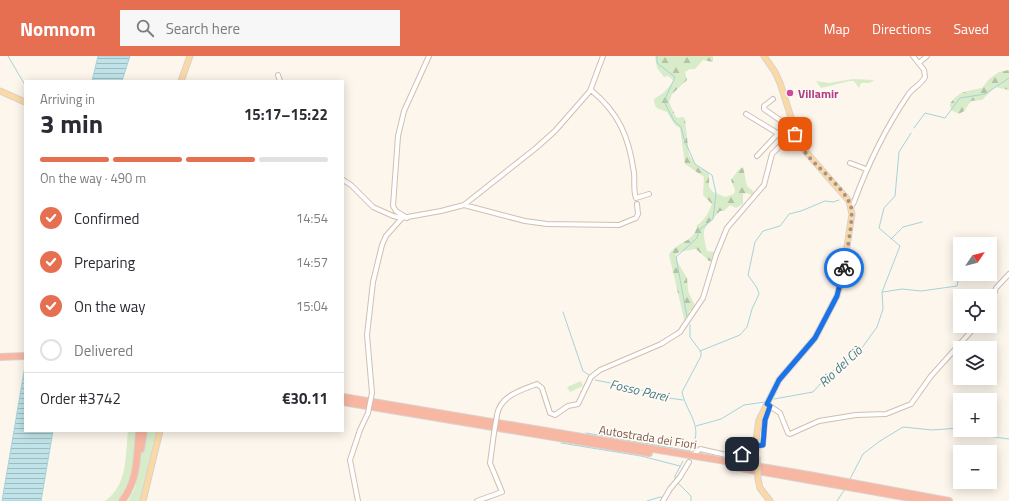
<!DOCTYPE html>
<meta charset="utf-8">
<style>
body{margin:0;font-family:"Titillium Web",sans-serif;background:#f7f7f7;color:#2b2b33;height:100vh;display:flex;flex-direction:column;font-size:15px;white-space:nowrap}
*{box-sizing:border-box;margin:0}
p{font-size:13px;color:#7c7c81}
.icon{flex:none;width:22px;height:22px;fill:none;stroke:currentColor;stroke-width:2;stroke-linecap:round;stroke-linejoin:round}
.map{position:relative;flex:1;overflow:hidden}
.details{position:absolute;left:24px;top:24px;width:320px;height:352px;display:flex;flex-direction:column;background:#fff;border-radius:0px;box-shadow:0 2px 10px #0003}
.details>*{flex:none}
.needle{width:26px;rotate:55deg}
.buttons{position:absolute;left:953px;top:181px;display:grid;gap:8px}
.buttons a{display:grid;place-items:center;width:44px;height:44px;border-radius:0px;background:#fff;box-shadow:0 2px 10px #0003;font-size:20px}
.pin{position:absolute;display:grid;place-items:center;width:34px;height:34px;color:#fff;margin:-17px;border-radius:8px;box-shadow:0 2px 6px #0006}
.courier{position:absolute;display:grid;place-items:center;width:40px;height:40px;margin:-20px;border:3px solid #1a73e8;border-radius:50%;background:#fff;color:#222;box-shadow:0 1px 5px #0007}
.headline em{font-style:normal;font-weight:700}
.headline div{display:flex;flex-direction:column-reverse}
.headline{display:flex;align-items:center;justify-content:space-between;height:68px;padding:0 16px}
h1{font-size:26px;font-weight:700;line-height:30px}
.bar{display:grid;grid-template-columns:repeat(4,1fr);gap:6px 4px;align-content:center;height:48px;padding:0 16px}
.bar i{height:5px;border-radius:3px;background:#e1e1e2}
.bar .current{background:#e76f51}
.bar p{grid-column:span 4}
.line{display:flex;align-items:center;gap:10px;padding:0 16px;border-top:1px solid #e1e1e2}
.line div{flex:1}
ol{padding:0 16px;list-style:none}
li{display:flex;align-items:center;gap:12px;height:44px}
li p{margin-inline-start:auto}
li .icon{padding:4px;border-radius:50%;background:#e76f51;color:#fff;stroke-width:4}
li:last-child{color:#7c7c81}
li i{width:22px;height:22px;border:2px solid #e1e1e2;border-radius:50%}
header{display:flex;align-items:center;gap:24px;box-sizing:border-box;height:56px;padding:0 20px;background:#e76f51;color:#fff}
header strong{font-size:19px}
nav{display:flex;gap:22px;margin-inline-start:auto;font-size:14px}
.search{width:280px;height:36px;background:#f7f7f7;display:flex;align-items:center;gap:10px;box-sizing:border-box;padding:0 14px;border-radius:0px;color:#7c7c81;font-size:15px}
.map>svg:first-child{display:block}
.grass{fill:#d8ecc9}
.forest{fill:url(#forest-firs)}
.water{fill:url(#water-rules);stroke:#a5d3da}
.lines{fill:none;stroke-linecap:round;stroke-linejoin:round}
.stream{stroke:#a5d3da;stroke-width:1}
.minor-casing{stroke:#d1beb0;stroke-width:6}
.major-casing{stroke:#dad1cd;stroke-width:7}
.highway-casing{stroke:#dad1cd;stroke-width:8}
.minor{stroke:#fff;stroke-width:4}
.major{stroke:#fbd9a5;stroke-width:5}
.highway{stroke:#f7b7a3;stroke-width:6}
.minor-bridge-casing{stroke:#d1beb0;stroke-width:6;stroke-linecap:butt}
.major-bridge-casing{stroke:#dad1cd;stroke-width:7;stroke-linecap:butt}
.minor-bridge{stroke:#fff;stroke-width:4}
.major-bridge{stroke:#fbd9a5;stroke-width:5}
.done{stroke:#a89285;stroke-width:4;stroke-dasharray:0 7.2}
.route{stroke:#1a73e8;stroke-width:5}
.hotel-dot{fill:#d1479c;stroke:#fffaf3;stroke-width:1.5}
.labels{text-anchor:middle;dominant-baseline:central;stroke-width:3.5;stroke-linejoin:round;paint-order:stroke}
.hotel-label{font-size:12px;font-weight:bold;fill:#b23c85;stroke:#fffaf3;text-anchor:start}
.street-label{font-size:12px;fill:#7a5c4d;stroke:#fffaf3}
.water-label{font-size:13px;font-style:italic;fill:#437c86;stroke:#fffaf3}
</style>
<header>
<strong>Nomnom</strong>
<div class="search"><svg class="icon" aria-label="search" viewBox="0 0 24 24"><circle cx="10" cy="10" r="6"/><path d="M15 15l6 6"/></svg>Search here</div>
<nav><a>Map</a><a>Directions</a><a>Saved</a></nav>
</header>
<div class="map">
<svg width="1009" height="445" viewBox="0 0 1009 445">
<defs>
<pattern id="forest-firs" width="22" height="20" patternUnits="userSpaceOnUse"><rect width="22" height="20" fill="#d8ecc9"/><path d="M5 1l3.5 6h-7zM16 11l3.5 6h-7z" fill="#b4c2a5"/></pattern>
<pattern id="water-rules" width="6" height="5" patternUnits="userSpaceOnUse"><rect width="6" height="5" fill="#bfe3e8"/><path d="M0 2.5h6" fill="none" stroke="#a0bbbe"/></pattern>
</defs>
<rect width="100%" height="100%" fill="#fdf6ec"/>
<path class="grass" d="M 853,23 L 874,24 L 870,27 L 861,27 L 859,32 L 854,25 L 850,25 L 821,32 L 816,25 L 829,27 Z
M 581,325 L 583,330 L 570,336 L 567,331 Z
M 128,375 L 135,375 C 134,401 134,424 117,445 L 105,445 C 128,428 125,401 128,375 Z
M 145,375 L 157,375 L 140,445 L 128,445 L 135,432 Z"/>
<path class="forest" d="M 655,0 L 713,0 L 713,6 L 703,4 L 695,13 L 690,13 L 685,16 L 687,24 L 672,38 L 669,46 L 676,61 L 678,62 L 683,61 L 685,63 L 689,99 L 698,111 L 709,117 L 709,131 L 713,136 L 725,141 L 734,138 L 735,134 L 731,124 L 738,114 L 743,111 L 747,130 L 754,136 L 752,139 L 746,137 L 743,138 L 743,148 L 736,152 L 730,149 L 724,155 L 720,155 C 703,175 701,170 707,195 L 714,196 L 713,205 L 709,205 L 696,193 L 679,196 L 676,199 L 678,207 L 687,222 L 688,235 L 695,250 L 693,254 L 689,255 L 690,259 L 685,267 L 669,199 C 676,185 695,187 697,169 C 703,167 710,154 712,148 L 703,139 L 704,121 L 685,108 L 680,72 L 675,69 L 667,56 C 659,53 654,53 654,43 L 663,37 L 674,25 L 668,20 L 664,21 L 657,12 Z
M 1009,14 L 1009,34 L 995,31 L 982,44 L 971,45 L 964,55 L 959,58 L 951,54 L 950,48 C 958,35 968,35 982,32 L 989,23 L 999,16 Z"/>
<path class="water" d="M 98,0 L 130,0 L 122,25 L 92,25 Z
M 25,310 L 25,375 L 53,375 L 41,445 L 2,445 Z"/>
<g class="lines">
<path class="stream" d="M 8,0 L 25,29
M 657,0 L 657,7 L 675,21 L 666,41 L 665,47 L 674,65 L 681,71 L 684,83 L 695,108 L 712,119 L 716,137 L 713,163 L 699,174 L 697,182 L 676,201 L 687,261
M 914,72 L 925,57 L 945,62 L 960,42 L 985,38 L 1009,22
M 891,183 L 903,171 L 922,166
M 958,184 L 960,192
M 883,236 L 902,233 L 921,235 L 957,230 L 960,215
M 563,256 L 583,315 L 589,319
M 700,295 L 740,279 L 747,271 L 752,253 L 759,238 L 757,232 L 748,219 L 755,186 L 763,175 L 780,170 L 789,158 L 801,155 L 825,145 L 833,146 L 839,144
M 595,324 L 637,332 L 655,340 L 683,344
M 774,343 L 813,336 L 830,317 L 845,305 L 856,300 L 877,271 L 883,253 L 882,236 L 900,190 L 879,172 L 884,152 L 895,140 L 899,96 L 911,77
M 696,370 L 721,363 L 744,349 L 765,346
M 969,374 L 994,381 L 1009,383
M 586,377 L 690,395
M 561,387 L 641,400 L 680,410
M 689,396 C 706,371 687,359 682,336 L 701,300 L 701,296 L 690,281 L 690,269
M 850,423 L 863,398 L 880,385 L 903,371 L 932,374 L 960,372
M 675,424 L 675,420 L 683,405
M 677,426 L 691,440 L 691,445
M 647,445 L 660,441 L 664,442
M 837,445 L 845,433"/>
<g class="minor-casing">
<path id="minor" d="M 919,7 L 927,0
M 278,19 L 280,25
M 591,34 C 619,57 629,81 634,117 C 635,126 633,134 636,142 L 649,138
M 773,43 L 764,50 L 764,53 L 787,69
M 746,58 L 779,78
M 757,100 L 791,64
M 850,107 L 866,113
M 343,124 L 351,129 L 373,151 L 393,160 L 402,162 L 441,155 L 464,149 L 536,92 L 555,75 L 590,35 L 603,0
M 464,149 L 525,165 L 547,168 L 619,169 L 636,162 L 638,158 L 637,148
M 851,151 L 854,146 C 868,108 885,73 908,39 C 912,32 921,29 925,21 L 924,14 L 913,0
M 407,162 L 396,155 L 393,150 L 398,80 L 404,55 L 429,0
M 990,250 L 996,232 L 1009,218
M 372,337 L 367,279 L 373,226 L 382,189 L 386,180 L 402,162
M 767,348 L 780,357 L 788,377 L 790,378 L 819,365 L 856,359 L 886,358 L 911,348 L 931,320 L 976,270
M 497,359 C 500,340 521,334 537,328 L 542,332 L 550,357 L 555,359 L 568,350 L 578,348 L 591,321 L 600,314 L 661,288 L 680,276 L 703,242 L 716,199 L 727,172 L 764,129 L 772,98 L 779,91 L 796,83
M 694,398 L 700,393 L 735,401 L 749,391 L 763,389 L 765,364 L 770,350
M 358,445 L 350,404 L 360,374 L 368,357
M 477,445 L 502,436 L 490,407 L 494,377
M 663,445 L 670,433 L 680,421 L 689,406"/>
</g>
<g class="major-casing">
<path id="major" d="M 181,25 L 190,0
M 0,35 L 25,46
M 756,383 L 759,364 L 779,324 L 815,282 L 837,240 L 842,223 L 852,158 L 849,145 L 800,89 L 780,27 L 775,16 L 764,0
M 758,423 L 760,432 L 770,445
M 143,445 L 160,375"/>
</g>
<g class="highway-casing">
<path id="highway" d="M 0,301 L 25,300
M 343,341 L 809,419 L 949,445
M 343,346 L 649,397
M 141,393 L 144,375
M 735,411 L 927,445
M 122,445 C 138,425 137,399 139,375"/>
</g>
<use href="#minor" class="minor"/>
<use href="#major" class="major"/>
<use href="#highway" class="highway"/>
<g class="minor-bridge-casing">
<path id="minor-bridge" d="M 368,357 L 372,337
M 494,377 L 497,359"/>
</g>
<g class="major-bridge-casing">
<path id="major-bridge" d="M 756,383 L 756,396
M 757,401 L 758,423"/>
</g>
<use href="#minor-bridge" class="minor-bridge"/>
<use href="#major-bridge" class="major-bridge"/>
</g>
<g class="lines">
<path class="done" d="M 795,78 C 803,105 844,127 851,151 C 854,162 846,199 844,212"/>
<path class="route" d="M 742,398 L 750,391 L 763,389 L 765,364 L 770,350 L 767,348 L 779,324 L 815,282 L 837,240 L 844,212"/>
</g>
<circle class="hotel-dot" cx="790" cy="37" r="4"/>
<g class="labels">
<g class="hotel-label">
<text x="798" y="37">Villamir</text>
</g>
<g class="street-label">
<text transform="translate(648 381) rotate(9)">Autostrada dei Fiori</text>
</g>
<g class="water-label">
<text transform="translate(840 310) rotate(-43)">Rio del Ciò</text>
<text transform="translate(639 334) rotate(13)">Fosso Parei</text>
</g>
</g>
</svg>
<div class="buttons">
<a><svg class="needle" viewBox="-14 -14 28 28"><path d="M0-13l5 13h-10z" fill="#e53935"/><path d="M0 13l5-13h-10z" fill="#7c7c81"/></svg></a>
<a><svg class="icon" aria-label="locate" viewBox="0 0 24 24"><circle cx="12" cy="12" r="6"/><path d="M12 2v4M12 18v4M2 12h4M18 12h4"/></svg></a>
<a><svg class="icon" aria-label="layers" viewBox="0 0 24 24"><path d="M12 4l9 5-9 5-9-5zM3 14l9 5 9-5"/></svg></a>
<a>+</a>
<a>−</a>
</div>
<div class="pin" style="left:795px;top:78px;background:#ea580c"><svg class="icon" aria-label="bag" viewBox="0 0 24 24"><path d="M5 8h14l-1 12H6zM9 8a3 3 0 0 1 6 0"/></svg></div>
<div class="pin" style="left:742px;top:398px;background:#1f2937"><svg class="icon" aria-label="home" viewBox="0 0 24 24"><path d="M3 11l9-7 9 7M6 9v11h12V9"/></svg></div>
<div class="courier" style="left:844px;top:212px"><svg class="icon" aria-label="bike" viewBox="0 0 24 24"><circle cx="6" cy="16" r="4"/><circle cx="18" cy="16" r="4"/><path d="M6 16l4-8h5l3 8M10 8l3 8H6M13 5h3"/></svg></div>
<section class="details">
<div class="headline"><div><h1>3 min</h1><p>Arriving in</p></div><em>15:17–15:22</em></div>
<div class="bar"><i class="current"></i><i class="current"></i><i class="current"></i><i></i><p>On the way · 490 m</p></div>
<ol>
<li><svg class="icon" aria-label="check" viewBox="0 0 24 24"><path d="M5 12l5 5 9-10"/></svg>Confirmed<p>14:54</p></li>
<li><svg class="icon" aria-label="check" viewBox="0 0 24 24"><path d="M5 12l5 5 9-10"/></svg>Preparing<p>14:57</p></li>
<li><svg class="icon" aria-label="check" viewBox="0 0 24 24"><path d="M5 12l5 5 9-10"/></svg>On the way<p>15:04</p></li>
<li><i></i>Delivered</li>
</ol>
<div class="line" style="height:52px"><div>Order #3742</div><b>€30.11</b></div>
</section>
</div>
